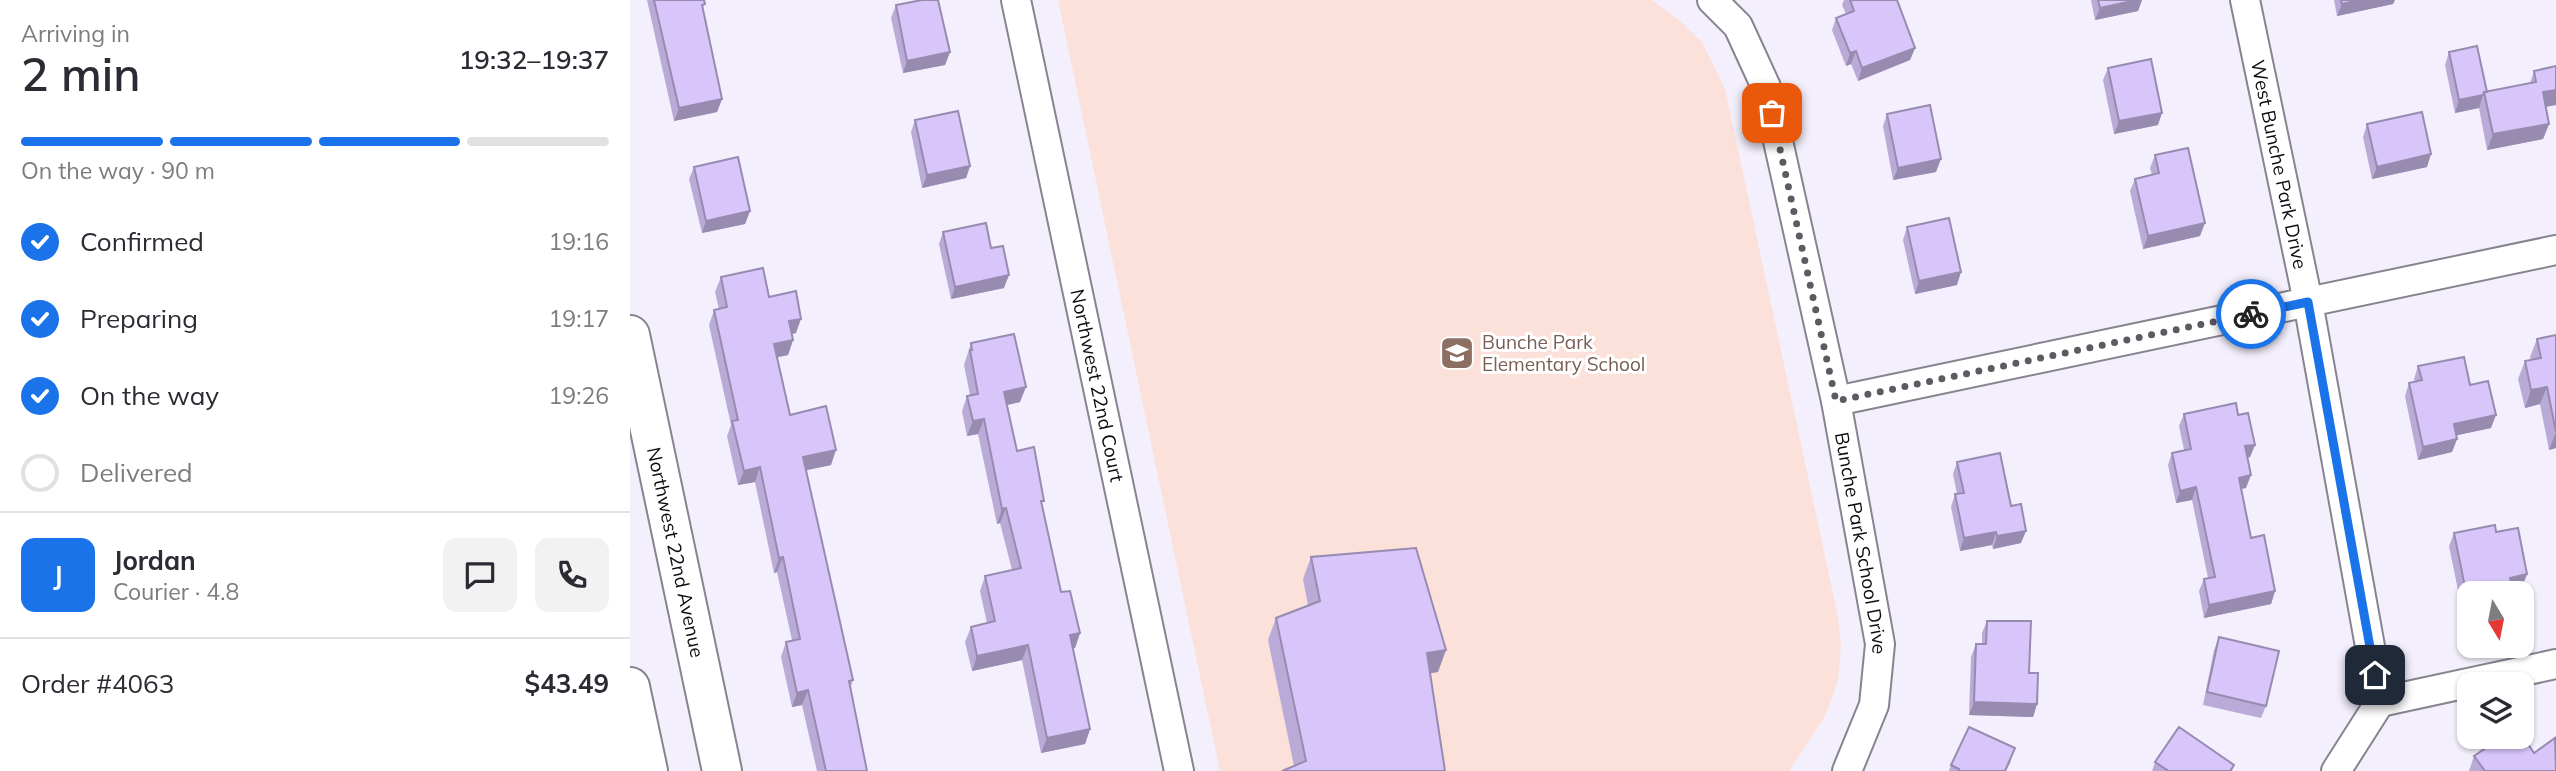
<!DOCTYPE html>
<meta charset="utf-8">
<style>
body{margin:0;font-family:Mulish,sans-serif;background:#f2f2f3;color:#2b2b33;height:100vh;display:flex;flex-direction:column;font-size:26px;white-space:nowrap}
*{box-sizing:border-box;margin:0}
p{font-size:23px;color:#7c7c81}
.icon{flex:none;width:38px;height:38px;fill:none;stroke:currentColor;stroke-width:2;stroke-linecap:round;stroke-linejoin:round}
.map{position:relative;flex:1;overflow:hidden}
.sheet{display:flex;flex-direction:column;background:#fff;width:630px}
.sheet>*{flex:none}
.needle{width:46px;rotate:170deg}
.controls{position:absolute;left:1827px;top:581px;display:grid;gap:14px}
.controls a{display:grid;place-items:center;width:77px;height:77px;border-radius:14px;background:#fff;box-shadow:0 2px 5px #0004;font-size:35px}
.pin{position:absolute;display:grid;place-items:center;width:60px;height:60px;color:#fff;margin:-30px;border-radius:14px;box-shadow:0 4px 10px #0006}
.courier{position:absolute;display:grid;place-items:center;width:70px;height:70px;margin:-35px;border:5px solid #1a73e8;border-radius:50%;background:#fff;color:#222;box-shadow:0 2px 9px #0007}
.overview em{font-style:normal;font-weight:600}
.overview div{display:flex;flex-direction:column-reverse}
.overview{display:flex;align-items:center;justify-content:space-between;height:119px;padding:0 21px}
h1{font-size:46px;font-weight:600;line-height:52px}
.bar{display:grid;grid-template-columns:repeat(4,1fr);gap:10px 7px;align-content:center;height:84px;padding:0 21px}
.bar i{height:9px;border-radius:5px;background:#e1e1e2}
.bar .on{background:#1a73e8}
.bar p{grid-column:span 4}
.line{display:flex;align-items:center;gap:18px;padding:0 21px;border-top:2px solid #e1e1e2}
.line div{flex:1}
.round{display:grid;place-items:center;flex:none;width:74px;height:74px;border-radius:14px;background:#f2f2f3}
ol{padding:0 21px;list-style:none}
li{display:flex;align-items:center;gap:21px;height:77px}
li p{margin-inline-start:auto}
li .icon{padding:7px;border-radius:50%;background:#1a73e8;color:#fff;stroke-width:4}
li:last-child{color:#7c7c81}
li i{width:38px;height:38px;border:4px solid #e1e1e2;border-radius:50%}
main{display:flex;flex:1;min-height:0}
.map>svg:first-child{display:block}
.education{fill:#fbe1da}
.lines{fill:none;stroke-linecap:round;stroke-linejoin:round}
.minor-casing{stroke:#87838f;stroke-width:32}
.secondary-casing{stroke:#87838f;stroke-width:42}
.minor{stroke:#fff;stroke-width:28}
.secondary{stroke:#fff;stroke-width:38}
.wall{fill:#baaad8}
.shaded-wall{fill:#978bb0}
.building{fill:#d8c6fb;stroke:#978bb0;stroke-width:2}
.done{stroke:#5d5a62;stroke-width:7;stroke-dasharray:0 12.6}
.route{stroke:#1a73e8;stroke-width:9}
.labels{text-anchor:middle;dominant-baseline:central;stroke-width:6;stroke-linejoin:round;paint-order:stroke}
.street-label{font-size:19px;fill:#0c0a0f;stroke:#fff}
.education-label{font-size:19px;fill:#785e54;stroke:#fff;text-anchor:start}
</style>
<main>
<section class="sheet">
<div class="overview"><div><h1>2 min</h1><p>Arriving in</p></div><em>19:32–19:37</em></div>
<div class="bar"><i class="on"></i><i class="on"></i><i class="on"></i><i></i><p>On the way · 90 m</p></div>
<ol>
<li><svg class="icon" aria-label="check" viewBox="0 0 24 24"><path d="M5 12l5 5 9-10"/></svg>Confirmed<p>19:16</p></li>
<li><svg class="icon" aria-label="check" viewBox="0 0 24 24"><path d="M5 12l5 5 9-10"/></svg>Preparing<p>19:17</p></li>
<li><svg class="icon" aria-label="check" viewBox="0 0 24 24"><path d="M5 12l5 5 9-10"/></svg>On the way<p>19:26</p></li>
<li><i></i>Delivered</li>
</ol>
<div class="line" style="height:126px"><b class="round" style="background:#1a73e8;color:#fff">J</b><div><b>Jordan</b><p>Courier · 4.8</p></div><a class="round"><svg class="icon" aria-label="chat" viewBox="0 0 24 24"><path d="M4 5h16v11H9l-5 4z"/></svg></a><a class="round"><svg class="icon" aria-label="phone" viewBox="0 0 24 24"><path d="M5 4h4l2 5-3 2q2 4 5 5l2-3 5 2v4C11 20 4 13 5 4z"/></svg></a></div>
<div class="line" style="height:91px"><div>Order #4063</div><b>$43.49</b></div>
</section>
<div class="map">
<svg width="1926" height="771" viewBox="0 0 1926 771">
<rect width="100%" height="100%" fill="#f3effc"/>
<path class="education" d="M 428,0 L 1022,0 L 1049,20 L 1072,42 L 1095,89 L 1208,617 L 1211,645 L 1208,681 L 1195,716 L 1159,771 L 590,771 Z"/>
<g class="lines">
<g class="minor-casing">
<g id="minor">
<path id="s1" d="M 386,0 L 549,771"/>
<path id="s2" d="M 1082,0 L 1108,26 L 1136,87 L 1206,401 L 1250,644 L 1244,705 L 1217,771"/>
<path id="s3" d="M 1615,0 L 1678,302 L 1750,702 L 1706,771"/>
<path d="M 1206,401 L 1926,250"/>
<path d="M 1750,702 L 1926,664"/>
</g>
</g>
<g class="secondary-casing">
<g id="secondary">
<path id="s4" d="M 0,335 L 92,771"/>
<path d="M 0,687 L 18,771"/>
</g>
</g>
<use href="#minor" class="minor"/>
<use href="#secondary" class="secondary"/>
</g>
<path class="wall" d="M 17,0 L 74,0 L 73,10 L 92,99 L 87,112 L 44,121 Z
M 1214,0 L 1267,0 L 1285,48 L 1280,60 L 1228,81 L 1221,64 L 1216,66 L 1202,30 L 1206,18 L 1216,14 L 1212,5 Z
M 1461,0 L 1512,0 L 1508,11 L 1465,20 Z
M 1704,0 L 1765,0 L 1763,4 L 1707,16 Z
M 266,5 L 320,52 L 315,65 L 273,73 L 261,18 Z
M 1819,52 L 1857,92 L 1900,83 L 1904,71 L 1926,105 L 1916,107 L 1919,124 L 1913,139 L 1857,150 L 1849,108 L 1825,113 L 1815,65 Z
M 1478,68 L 1528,125 L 1484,134 L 1473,80 Z
M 1257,114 L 1306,172 L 1263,180 L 1253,126 Z
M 285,120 L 340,166 L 336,178 L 292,188 L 281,132 Z
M 1737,124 L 1797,167 L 1742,179 L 1733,137 Z
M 1525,155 L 1570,236 L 1513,249 L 1500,191 L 1505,179 L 1522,175 L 1520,168 Z
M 64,167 L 120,211 L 115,224 L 72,233 L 59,179 Z
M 1277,227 L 1327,285 L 1285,294 L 1273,240 Z
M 313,232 L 361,248 L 374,288 L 321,299 L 309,244 Z
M 91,277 L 139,297 L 166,333 L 162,334 L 163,340 L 158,355 L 147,357 L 160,415 L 201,465 L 176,470 L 223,680 L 220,689 L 237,771 L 187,771 L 172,705 L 162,707 L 151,657 L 156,642 L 162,640 L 147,572 L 144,573 L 125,482 L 108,485 L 97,436 L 101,425 L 79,325 L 84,310 L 89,309 L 85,292 Z
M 1926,335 L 1926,448 L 1919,450 L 1910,404 L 1895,408 L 1888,379 L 1895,361 L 1901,360 L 1900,357 L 1907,339 Z
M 341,343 L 390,402 L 376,405 L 387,451 L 412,506 L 431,592 L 450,633 L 445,648 L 443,648 L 460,729 L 455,744 L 411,753 L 392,660 L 342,671 L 335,642 L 341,627 L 357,623 L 350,591 L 355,576 L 382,570 L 370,523 L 367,524 L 348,434 L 337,436 L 332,411 L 337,396 L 340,395 L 334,365 Z
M 1788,366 L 1840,385 L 1861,428 L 1826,435 L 1827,439 L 1822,452 L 1788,460 L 1775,396 L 1779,383 L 1785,382 L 1784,379 Z
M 1554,414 L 1608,415 L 1625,445 L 1620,457 L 1617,458 L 1616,488 L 1611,489 L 1621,538 L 1645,591 L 1641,604 L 1574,618 L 1569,591 L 1574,579 L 1578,578 L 1562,500 L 1546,503 L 1538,465 L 1542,453 L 1554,450 L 1549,426 Z
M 1327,462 L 1381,506 L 1391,543 L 1363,549 L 1362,545 L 1330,551 L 1321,507 L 1325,494 L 1327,494 L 1323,474 Z
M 1866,532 L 1897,574 L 1892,587 L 1879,589 L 1831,605 L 1819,546 L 1824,533 Z
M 681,557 L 808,672 L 800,673 L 815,771 L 664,766 L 638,640 L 646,618 L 678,605 L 673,579 Z
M 1357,621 L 1399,673 L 1407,704 L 1403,717 L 1339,715 L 1341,657 L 1346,644 L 1352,644 L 1352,633 Z
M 1589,637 L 1636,706 L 1631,718 L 1573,705 L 1584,650 Z
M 1904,753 L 1926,771 L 1839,771 L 1844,756 Z
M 1381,761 L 1376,771 L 1319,771 L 1321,765 Z
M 1525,762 L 1604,765 L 1602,771 L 1522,771 Z"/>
<path class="shaded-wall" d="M 1507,0 L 1512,0 L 1508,11 L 1465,20 L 1470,8 Z
M 1729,0 L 1765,0 L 1763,4 L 1707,16 L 1712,4 Z
M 1285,48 L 1280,60 L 1228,81 L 1232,68 Z
M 1226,51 L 1221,64 L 1216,66 L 1220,53 Z
M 320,52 L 315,65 L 273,73 L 277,61 Z
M 1926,90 L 1926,105 L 1907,108 L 1913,92 Z
M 1853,95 L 1849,108 L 1825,113 L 1829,100 Z
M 92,99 L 87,112 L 44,121 L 49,108 Z
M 1532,113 L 1528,125 L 1484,134 L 1489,121 Z
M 1919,124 L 1913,139 L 1857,150 L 1863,134 Z
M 1801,154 L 1797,167 L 1742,179 L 1747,167 Z
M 1311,159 L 1306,172 L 1263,180 L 1268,168 Z
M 340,166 L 336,178 L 292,188 L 297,175 Z
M 120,211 L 115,224 L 72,233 L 76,221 Z
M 1575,223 L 1570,236 L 1513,249 L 1518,236 Z
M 1331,272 L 1327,285 L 1285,294 L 1289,281 Z
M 379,275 L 374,288 L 321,299 L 325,287 Z
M 171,319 L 166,333 L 154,336 L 159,321 Z
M 163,340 L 158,355 L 139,359 L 144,344 Z
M 396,387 L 390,402 L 368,407 L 374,392 Z
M 1917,387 L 1910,404 L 1895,408 L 1901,390 Z
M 1866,415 L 1861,428 L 1819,437 L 1824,424 Z
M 354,419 L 348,434 L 337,436 L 343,421 Z
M 1926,432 L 1926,448 L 1919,450 Z
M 1827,439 L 1822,452 L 1788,460 L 1793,447 Z
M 1625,445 L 1620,457 L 1610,459 L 1615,446 Z
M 206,450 L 201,465 L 168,472 L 173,457 Z
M 130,467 L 125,482 L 108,485 L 114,471 Z
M 1621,475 L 1616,488 L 1604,490 L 1609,478 Z
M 1566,487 L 1562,500 L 1546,503 L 1550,491 Z
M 376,508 L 370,523 L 367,524 L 372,509 Z
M 1396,531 L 1391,543 L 1363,549 L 1367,536 Z
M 1366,532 L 1362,545 L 1330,551 L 1334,538 Z
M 153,557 L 147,572 L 144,573 L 149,558 Z
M 1897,574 L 1892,587 L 1879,589 L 1878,593 L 1839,593 L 1839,603 L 1831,605 L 1836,592 L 1880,578 Z
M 1645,591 L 1641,604 L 1574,618 L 1579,605 Z
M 450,633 L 445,648 L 435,650 L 440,635 Z
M 398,645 L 392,660 L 342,671 L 347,656 Z
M 816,650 L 808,672 L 789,675 L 797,653 Z
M 178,690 L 172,705 L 162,707 L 167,693 Z
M 1344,702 L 1407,704 L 1403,717 L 1339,715 Z
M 460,729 L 455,744 L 411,753 L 417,738 Z"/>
<path class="building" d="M 24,0 L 74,0 L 75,4 L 72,5 L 92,99 L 49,108 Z
M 292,0 L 308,0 L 320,52 L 277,61 L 266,5 Z
M 1220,0 L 1267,0 L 1285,48 L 1232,68 L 1226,51 L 1220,53 L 1206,18 L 1224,11 Z
M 1468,0 L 1507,0 L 1470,8 Z
M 1711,0 L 1729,0 L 1712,4 Z
M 1847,46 L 1857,92 L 1854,92 L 1853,95 L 1829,100 L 1819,52 Z
M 1521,59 L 1532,113 L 1489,121 L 1478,68 Z
M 1926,66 L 1926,90 L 1913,92 L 1919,124 L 1863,134 L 1854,92 L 1906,82 L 1904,71 Z
M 1300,105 L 1311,159 L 1268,168 L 1257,114 Z
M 328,111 L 340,166 L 297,175 L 285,120 Z
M 1792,112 L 1801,154 L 1747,167 L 1737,124 Z
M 1558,148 L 1575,223 L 1518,236 L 1505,179 L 1529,173 L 1525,155 Z
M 108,157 L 120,211 L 76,221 L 64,167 Z
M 1319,218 L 1331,272 L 1289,281 L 1277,227 Z
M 356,223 L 361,248 L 373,246 L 379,275 L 325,287 L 313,232 Z
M 133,268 L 139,297 L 166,291 L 171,319 L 159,321 L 163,340 L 144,344 L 160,415 L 196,406 L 206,450 L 173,457 L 223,680 L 219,681 L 237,771 L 196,771 L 178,690 L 167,693 L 156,642 L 170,639 L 153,557 L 149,558 L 130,467 L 114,471 L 102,421 L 108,420 L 84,310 L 97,307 L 91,277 Z
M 384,334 L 396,387 L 374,392 L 387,451 L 404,447 L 414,501 L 411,501 L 431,592 L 440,591 L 450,633 L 440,635 L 460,729 L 417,738 L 398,645 L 347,656 L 341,627 L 365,621 L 355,576 L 391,568 L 376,508 L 372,509 L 354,419 L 343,421 L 337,396 L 348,394 L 340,350 L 342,350 L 341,343 Z
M 1926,335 L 1926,432 L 1917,387 L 1901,390 L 1895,361 L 1911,358 L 1907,339 Z
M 1834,357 L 1840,385 L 1858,381 L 1866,415 L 1824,424 L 1827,439 L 1793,447 L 1779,383 L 1792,380 L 1788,366 Z
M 1606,403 L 1608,415 L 1618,413 L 1625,445 L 1615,446 L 1621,475 L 1609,478 L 1621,538 L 1634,535 L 1645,591 L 1579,605 L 1574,579 L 1585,577 L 1566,487 L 1550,491 L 1542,453 L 1561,449 L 1554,414 Z
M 1370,453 L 1381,506 L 1391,504 L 1396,531 L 1367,536 L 1366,532 L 1334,538 L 1325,494 L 1334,493 L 1327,462 Z
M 1865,525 L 1866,532 L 1888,528 L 1897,574 L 1880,578 L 1881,583 L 1836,592 L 1824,533 Z
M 786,548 L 816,650 L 797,653 L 815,771 L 652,771 L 676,761 L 646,618 L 690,601 L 681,557 Z
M 1357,621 L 1401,621 L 1399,673 L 1408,673 L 1407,704 L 1344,702 L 1346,644 L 1356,644 Z
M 1589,637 L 1649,651 L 1636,706 L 1577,692 Z
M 1339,727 L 1385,748 L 1375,771 L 1328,771 L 1329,769 L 1321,765 Z
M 1549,727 L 1604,765 L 1600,771 L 1536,771 L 1537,770 L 1525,762 Z
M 1892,735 L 1904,753 L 1925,738 L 1926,771 L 1855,771 L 1844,756 L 1872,737 L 1892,737 Z"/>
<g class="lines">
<path class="done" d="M 1142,113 L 1206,401 L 1621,314"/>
<path class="route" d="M 1621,314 L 1678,302 L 1745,675"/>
</g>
<defs>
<g id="school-square" transform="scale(1.75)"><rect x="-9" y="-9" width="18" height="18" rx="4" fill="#8d6e63" stroke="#fff"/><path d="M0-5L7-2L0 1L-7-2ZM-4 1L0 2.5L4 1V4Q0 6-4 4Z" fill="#fff"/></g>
</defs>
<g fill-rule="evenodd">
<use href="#school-square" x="827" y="353"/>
</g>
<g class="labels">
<g class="street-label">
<text stroke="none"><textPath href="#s3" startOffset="168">West Bunche Park Drive</textPath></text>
<text stroke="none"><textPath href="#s1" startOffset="394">Northwest 22nd Court</textPath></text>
<text stroke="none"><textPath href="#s2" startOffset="570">Bunche Park School Drive</textPath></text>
<text stroke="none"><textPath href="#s4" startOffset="222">Northwest 22nd Avenue</textPath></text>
</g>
<g class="education-label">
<text x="852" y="342">Bunche Park<tspan x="852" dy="22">Elementary School</tspan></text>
</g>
</g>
</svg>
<div class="controls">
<a><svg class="needle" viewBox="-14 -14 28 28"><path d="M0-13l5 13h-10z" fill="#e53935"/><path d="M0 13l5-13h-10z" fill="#7c7c81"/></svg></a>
<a><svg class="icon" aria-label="layers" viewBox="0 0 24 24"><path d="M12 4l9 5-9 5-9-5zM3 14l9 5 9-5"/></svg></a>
</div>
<div class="pin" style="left:1142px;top:113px;background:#ea580c"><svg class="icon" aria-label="bag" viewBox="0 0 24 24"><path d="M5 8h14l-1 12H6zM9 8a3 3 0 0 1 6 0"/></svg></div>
<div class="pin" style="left:1745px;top:675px;background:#1f2937"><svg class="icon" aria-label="home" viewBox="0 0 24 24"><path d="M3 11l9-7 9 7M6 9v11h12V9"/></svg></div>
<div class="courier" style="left:1621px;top:314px"><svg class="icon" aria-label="bike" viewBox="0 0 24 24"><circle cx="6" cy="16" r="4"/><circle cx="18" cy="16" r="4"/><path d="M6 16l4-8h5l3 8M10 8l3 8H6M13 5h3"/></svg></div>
</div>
</main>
